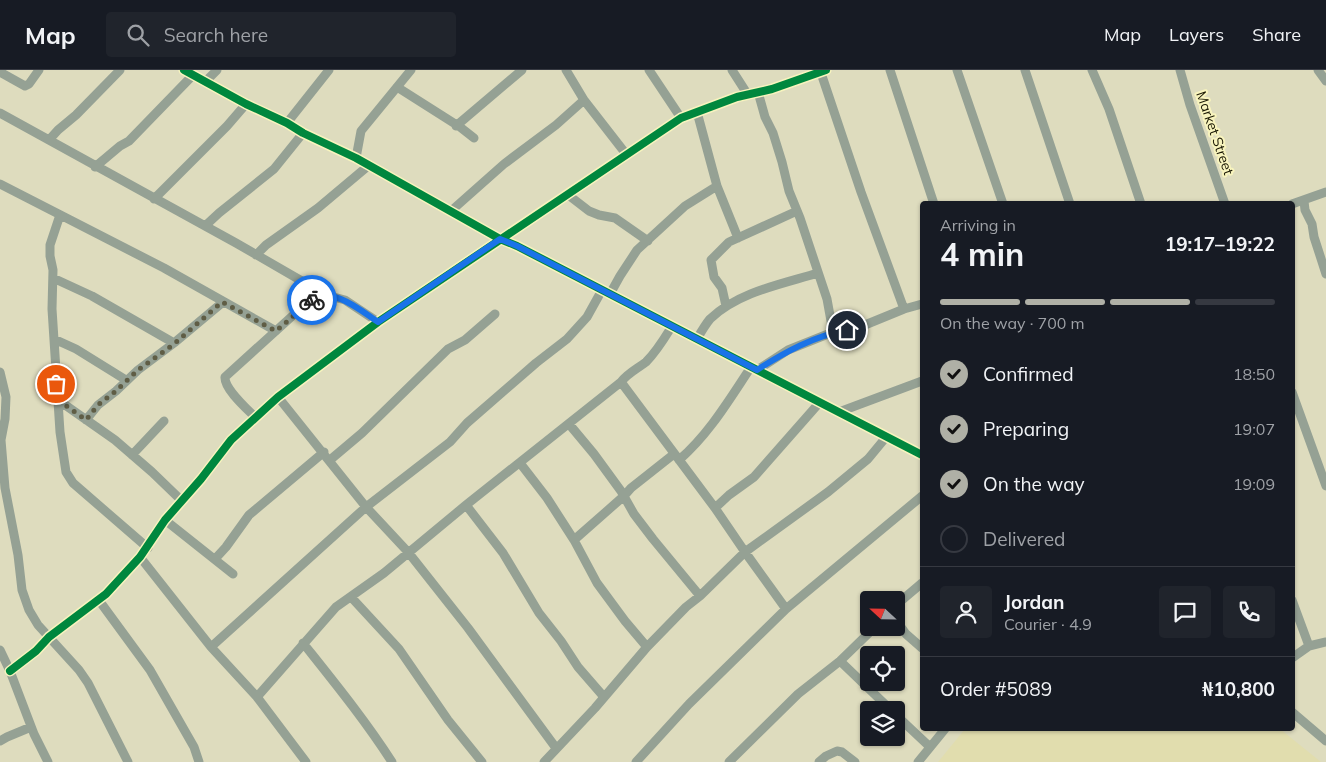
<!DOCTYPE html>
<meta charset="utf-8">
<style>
body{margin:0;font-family:Mulish,sans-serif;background:#20242c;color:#f1f3f6;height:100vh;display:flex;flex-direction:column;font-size:19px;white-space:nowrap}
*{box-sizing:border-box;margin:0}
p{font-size:16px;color:#9ea1a6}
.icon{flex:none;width:28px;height:28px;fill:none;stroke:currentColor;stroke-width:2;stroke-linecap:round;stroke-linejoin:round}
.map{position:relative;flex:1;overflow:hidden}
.details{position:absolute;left:920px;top:131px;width:375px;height:530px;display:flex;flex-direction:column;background:#171b24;border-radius:5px;box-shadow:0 1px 4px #0004}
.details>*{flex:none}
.needle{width:32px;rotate:292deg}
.tools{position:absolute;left:860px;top:521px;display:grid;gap:10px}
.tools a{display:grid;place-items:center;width:45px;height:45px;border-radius:5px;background:#171b24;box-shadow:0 1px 4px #0004;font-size:25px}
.pin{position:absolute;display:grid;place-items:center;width:42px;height:42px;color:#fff;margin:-21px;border:2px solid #fff;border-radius:50%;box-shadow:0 1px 5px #0007}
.courier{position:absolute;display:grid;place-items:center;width:50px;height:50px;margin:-25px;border:4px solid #1a73e8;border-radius:50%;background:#fff;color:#222;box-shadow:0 1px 6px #0007}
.overview em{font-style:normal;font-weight:700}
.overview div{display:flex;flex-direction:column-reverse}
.overview{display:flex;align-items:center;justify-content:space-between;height:85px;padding:0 20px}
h1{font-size:32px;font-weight:700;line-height:38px}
.bar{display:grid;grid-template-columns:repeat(4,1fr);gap:8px 5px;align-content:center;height:60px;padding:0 20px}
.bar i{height:6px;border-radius:4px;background:#363941}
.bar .selected{background:#afb0a6}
.bar p{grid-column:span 4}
.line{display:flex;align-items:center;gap:12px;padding:0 20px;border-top:1px solid #363941}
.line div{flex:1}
.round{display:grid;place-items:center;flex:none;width:52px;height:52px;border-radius:5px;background:#20242c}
ol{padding:0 20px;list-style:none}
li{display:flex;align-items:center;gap:15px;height:55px}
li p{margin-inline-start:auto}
li .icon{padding:5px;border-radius:50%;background:#afb0a6;color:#111;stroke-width:4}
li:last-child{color:#9ea1a6}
li i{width:28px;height:28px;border:2px solid #363941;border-radius:50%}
header{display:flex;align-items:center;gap:30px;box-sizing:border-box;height:70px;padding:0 25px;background:#171b24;border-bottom:1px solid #363941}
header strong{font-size:24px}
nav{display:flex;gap:28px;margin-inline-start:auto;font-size:18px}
.search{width:350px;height:45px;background:#20242c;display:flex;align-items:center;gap:12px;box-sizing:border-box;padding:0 18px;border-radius:5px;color:#9ea1a6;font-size:19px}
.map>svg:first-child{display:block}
.built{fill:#e1ddae}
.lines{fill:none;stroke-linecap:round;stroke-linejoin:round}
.minor{stroke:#95a194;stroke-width:9}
.cycleway-casing{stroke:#f8f4be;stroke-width:11}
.cycleway{stroke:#00873e;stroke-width:8}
.done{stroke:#5f5d45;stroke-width:5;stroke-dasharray:0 9}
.route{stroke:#1a73e8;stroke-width:6}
.labels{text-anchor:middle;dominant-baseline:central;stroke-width:4;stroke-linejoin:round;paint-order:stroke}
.street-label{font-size:14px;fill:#1a1804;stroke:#f8f4be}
</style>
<header>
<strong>Map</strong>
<div class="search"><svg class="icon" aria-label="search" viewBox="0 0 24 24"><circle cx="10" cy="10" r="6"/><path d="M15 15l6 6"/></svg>Search here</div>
<nav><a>Map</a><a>Layers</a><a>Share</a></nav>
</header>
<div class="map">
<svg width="1326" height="692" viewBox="0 0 1326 692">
<rect width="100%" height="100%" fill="#dedcbe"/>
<path class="built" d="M 965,659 L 1280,659 L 1321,692 L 938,692 Z"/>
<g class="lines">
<path class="minor" d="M 184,0 L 246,34 L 287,53 L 303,63 L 356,88 L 500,169 L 517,176 L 922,385
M 566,0 L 584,30 L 626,84
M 649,0 L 681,48
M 732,0 L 748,25
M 820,0 L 861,122 L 904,239
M 890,0 L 934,134
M 957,0 L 1003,134
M 1025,0 L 1070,134
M 1092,0 L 1109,39 L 1141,134
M 1180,0 L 1190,35 L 1225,134
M 1318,0 L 1326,11
M 0,2 L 25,16 L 29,14 L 39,0
M 206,11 L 217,0
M 397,17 L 460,57 L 474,68
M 758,22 L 765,47 L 773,63 L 782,92 L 789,121 L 800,148 L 827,229 L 833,262
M 697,42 L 717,116 L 738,168
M 0,43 L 236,173 L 326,225
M 287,53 L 329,0
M 456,56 L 522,0
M 49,70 L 58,60 L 76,45 L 120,0
M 356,88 L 361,61 L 411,0
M 95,97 L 120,76 L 129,71 L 193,5
M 0,114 L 164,198 L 276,261
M 567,124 L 589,141 L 599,145 L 615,148 L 648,171
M 154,129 L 227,56 L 246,34
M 1304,131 L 1305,140 L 1312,154 L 1314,167 L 1326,204
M 1292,134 L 1326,122
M 451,141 L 504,94 L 556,55 L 584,30
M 60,145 L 50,175 L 50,186 L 53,200 L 52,239 L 60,362 L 66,402 L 73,413 L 148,478
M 205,156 L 219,143 L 274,99 L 303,63
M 256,185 L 266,175 L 318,138 L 368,96
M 53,208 L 92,226 L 174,273
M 610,224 L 620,206 L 637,180 L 685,136 L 717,116
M 726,236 L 722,218 L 714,207 L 711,190 L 729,172 L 797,141
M 54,269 L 76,279 L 126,310
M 697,269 C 701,262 705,255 710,249 C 738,222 782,214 818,203
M 757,300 L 788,280 L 833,262 L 860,257 L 904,239 L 922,234
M 0,302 L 6,327 L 5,349 L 1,370 L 5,418 L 18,485 L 22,520 L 29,540 L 38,555 L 79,600 L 88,613 L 128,692
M 621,312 C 628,303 637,299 646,292 C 657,281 664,269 672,256
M 1292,322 L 1326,416
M 278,327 L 366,437 L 408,482 L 468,558 L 556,678
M 58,330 L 115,370 L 152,402 L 182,431
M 839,342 L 922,311
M 256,348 C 247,339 224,319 225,307 L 300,239 L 316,228 L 326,225 L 345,230 L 378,252
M 86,350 L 98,335 L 116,321 L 138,300 L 174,273 L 223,232
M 569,354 L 594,384 L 621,421 L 634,444 L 653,469 L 700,526
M 132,385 L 164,351
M 330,390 L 362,363 L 448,279 L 465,270 L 495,244
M 679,390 C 709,364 729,330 751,297
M 520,393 L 547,428 L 574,470 L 597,513 L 625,551 L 647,577
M 466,435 L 503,483 L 539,543 L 561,571 L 578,597 L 604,627
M 715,438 L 729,425 L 754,407 L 820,332
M 165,450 L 233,504
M 574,470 L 624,426 L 631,418 L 674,384
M 140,487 L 211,577 L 257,627 L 306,692
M 215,489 L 226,477 L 249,445 L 324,382
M 351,527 L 399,579 L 448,650 L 482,692
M 98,529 L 150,600 L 194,677 L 199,692
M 1292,530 L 1309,576
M 896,535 L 922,513
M 896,550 L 906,564 L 922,578
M 303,573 C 334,612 365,650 392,692
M 211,577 L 366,437 L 450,372 L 467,353 L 536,293 L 567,269 L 587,247 L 602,220
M 0,580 L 10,601 L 34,664 L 48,692
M 1292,588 L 1309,576 L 1326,572
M 840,591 L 891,640
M 10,601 L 36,581 L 49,567 L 106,524 L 140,487 L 165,450 L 201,409 L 231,370 L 278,327 L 378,252 L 681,48 L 737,27 L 772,19 L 826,0
M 257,627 L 336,537 L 384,503 L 466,435 L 621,312 L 715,438 L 745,482 L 786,539
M 1292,642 L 1326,671
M 896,645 L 930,677
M 0,671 L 7,667 L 31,657
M 544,692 L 595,638 L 647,577 L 686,537 L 700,526 L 745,482 L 828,422 L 868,389 L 887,366
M 636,692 L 689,634 L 786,539 L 922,426
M 729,692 L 798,624 L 840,591 L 874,558
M 819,692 L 826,686 L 837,681 L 842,682 L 855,692
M 918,692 L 945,659"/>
<g class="cycleway-casing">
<path id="cycleway" d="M 184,0 L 246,34 L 287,53 L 303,63 L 356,88 L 500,169 L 517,176 L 922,385
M 10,601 L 36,581 L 49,567 L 106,524 L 140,487 L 165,450 L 201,409 L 231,370 L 278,327 L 378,252 L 681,48 L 737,27 L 772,19 L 826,0"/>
</g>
<use href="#cycleway" class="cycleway"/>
</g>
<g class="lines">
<path class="done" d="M 56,314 L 58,330 L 86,350 L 98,335 L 116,321 L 138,300 L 174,274 L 222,232 L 276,261 L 312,230"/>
<path class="route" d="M 312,230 C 333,216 361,241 378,252 L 500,169 L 517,176 L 757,300 C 785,282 814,266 847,260"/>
</g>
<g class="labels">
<g class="street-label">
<text transform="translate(1215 63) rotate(71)">Market Street</text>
</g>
</g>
</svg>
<div class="tools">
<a><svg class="needle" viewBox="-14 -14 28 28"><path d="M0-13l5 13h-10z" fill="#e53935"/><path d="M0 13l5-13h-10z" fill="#9ea1a6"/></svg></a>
<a><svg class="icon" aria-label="locate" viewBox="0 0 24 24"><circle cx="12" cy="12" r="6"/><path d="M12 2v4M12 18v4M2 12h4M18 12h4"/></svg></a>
<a><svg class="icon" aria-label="layers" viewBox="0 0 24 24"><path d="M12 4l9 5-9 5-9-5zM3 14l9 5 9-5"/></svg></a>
</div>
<div class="pin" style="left:56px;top:314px;background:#ea580c"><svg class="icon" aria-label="bag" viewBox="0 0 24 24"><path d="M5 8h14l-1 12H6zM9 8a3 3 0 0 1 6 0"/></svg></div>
<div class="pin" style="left:847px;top:260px;background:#1f2937"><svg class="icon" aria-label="home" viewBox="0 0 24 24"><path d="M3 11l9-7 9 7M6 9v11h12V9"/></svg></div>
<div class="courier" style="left:312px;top:230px"><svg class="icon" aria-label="bike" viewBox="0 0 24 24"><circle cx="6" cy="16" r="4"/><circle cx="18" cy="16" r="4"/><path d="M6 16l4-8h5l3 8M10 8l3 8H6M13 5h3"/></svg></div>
<section class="details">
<div class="overview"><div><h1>4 min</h1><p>Arriving in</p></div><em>19:17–19:22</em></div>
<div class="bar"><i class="selected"></i><i class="selected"></i><i class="selected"></i><i></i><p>On the way · 700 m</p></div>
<ol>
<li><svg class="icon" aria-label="check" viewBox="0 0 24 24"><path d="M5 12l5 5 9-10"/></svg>Confirmed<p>18:50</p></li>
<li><svg class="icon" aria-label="check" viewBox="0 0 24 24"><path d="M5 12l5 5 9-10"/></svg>Preparing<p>19:07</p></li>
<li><svg class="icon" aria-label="check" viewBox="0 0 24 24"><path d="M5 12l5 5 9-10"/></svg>On the way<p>19:09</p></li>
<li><i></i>Delivered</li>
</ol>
<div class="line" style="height:90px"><a class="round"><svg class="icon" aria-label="person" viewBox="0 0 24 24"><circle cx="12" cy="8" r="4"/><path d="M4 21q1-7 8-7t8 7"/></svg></a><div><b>Jordan</b><p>Courier · 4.9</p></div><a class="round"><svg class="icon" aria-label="chat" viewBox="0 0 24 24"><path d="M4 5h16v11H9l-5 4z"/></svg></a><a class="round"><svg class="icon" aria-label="phone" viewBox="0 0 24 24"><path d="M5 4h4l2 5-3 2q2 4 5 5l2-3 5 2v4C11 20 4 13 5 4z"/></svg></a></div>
<div class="line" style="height:65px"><div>Order #5089</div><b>₦10,800</b></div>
</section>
</div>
